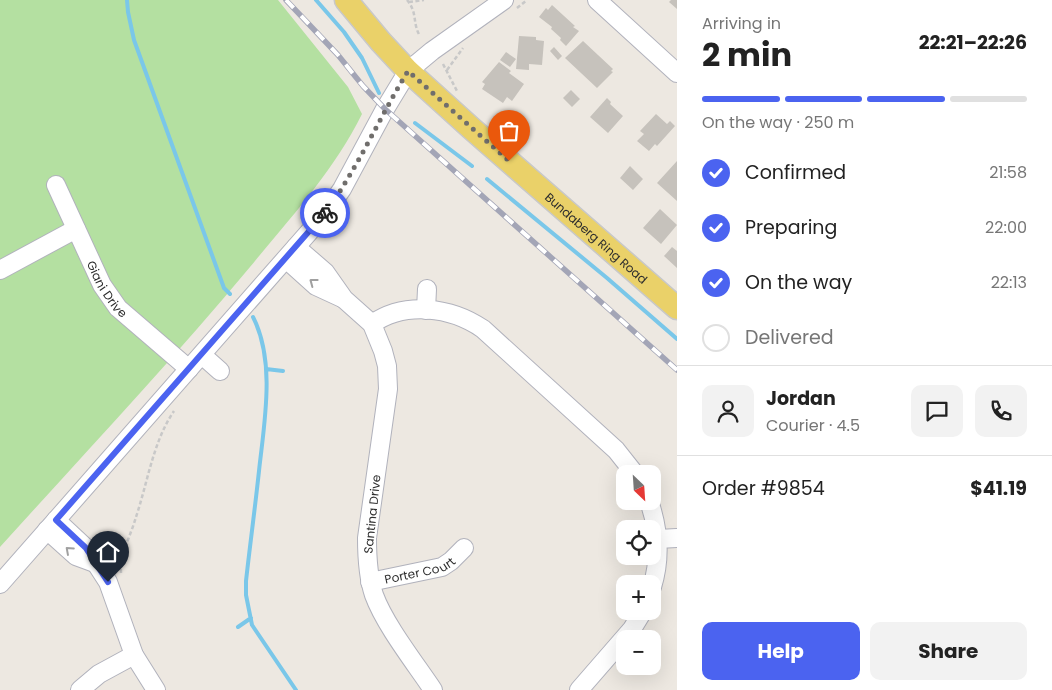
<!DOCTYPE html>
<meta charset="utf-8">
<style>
body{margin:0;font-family:Poppins,sans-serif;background:#f2f2f2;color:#222;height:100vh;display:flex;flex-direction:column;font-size:19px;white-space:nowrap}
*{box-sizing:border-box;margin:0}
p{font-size:16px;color:#767676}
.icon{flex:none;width:28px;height:28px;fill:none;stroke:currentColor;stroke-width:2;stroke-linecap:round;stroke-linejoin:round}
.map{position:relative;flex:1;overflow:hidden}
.panel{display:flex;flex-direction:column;background:#fff;width:375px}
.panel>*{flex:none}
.needle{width:32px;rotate:155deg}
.tools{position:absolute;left:616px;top:465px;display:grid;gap:10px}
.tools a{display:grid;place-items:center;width:45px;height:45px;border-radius:10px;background:#fff;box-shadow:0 5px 20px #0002;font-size:25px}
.pin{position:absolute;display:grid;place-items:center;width:42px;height:42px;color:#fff;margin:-51px -21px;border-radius:50% 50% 50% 0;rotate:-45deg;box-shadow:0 0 5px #0007}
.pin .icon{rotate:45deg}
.courier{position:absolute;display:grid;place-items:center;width:50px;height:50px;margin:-25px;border:4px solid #4b63f0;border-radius:50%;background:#fff;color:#222;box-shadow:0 1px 6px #0007}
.headline em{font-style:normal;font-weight:700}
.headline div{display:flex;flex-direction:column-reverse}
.headline{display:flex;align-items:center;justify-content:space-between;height:85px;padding:0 25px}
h1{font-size:32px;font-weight:700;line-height:38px}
.bar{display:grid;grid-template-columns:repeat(4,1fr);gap:8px 5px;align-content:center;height:60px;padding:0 25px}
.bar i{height:6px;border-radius:4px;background:#e0e0e0}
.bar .current{background:#4b63f0}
.bar p{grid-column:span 4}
.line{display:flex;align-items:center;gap:12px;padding:0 25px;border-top:1px solid #e0e0e0}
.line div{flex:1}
.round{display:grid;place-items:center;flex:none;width:52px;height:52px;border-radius:10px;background:#f2f2f2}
ol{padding:0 25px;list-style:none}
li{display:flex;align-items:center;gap:15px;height:55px}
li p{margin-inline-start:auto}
li .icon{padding:5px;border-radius:50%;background:#4b63f0;color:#fff;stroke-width:4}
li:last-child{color:#767676}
li i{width:28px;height:28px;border:2px solid #e0e0e0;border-radius:50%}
.primary-button{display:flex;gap:10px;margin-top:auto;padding:10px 25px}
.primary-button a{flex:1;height:58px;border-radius:10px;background:#4b63f0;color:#fff;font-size:20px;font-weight:700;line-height:58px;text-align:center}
.primary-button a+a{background:#f2f2f2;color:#222}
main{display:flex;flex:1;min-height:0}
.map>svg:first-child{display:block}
.green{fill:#b4e0a1}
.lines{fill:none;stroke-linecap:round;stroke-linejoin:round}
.stream{stroke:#7ac7e9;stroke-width:4}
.building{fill:#c6c2bc}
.minor-casing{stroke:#b1b2bc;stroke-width:20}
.major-casing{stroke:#c8c8c8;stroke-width:25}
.path{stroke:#c8c8c8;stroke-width:2.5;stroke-dasharray:4 2.5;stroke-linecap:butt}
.minor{stroke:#fff;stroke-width:18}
.major{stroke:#ead169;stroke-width:22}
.rail-casing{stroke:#a3a5b6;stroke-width:5.5}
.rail{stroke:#fff;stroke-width:4;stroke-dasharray:11;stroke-linecap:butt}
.oneway{stroke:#a0a0a0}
.done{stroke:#706e6c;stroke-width:5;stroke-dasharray:0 9}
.route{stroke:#4b63f0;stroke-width:6}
.labels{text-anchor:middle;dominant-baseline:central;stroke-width:4;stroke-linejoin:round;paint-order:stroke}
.street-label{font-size:12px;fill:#2d2d2d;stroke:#fff}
</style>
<main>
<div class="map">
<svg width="677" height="690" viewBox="0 0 677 690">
<rect width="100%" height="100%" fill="#ede8e1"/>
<path class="green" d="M 0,0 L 278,0 L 348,87 L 362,114 C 333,172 291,217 250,267 C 170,363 84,454 0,547 Z"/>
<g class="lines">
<path class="stream" d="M 127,0 L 128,12 L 134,40 L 224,288 L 230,294
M 316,0 L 344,32 L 362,58 L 379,93
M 415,123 L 472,166
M 487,179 L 607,278 L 677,339
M 253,317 C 276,362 264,424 259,471 C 255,508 250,545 246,581 L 246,595 L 252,625 L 296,690
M 266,369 L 283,371
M 238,627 L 251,618"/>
</g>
<path class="building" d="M 671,0 L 677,0 L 677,9 L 669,2 Z
M 552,5 L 575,26 L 573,27 L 579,31 L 566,46 L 560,40 L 561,38 L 551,29 L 552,27 L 539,17 L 546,8 L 548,10 Z
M 519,36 L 536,37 L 536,40 L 544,41 L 542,65 L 529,64 L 529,70 L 516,69 Z
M 583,41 L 613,69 L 611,71 L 613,72 L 597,88 L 565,58 Z
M 554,47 L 562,56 L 558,60 L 550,51 Z
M 506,52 L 516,59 L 510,67 L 500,60 Z
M 499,62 L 511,71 L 509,73 L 524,84 L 512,101 L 507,97 L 503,103 L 482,89 L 485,84 L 482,82 Z
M 571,90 L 580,99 L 572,107 L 563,98 Z
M 607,98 L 611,102 L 610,104 L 623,116 L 608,133 L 590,117 Z
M 656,114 L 667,124 L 670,121 L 675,126 L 657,146 L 655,144 L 649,151 L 637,141 L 644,134 L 640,131 Z
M 677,161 L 677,201 L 657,183 Z
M 630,166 L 643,179 L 633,190 L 620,178 Z
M 660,209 L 677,225 L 661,244 L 643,228 Z
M 672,247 L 677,251 L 677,268 L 664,256 Z"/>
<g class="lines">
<g class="minor-casing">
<g id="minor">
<path d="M 597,0 L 677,73"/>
<path id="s1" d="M 56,185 L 102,285 L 118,308 L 189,369"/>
<path d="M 296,247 L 325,272 L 344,299 L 372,324 L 383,351 L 387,366 L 388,389 L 367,538 C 367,557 368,577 374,595 C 385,625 415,663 433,690"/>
<path d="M 286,259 L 316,286 L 342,298"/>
<path d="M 0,270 L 76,229"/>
<path d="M 426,310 L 427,289"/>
<path d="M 372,324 C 405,301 451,307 483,329 L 616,450 L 635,474"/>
<path d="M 202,355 L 220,371"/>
<path d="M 649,501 C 659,530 661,558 652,587"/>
<path d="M 56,520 L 86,548 L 108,582 L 134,655 L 156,690"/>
<path d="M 47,530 L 76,556 L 95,563"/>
<path d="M 658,539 L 677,538"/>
<path id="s2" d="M 370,582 L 442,567 L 451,561 L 464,548"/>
<path d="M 0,584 L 324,215 L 342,189 L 385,109 L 408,71 L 432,51 L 504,0"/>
<path d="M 80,690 L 99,674 L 134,655"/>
<path d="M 579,690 L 632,629 L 643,611"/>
</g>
</g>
<g class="major-casing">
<g id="major">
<path id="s3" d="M 346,0 L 381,42 L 408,71 L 471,128 L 677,308"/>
</g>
</g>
<path class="path" d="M 407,0 C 418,13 412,23 420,36
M 409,2 L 424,0
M 517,8 L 527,0
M 443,64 L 457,91
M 447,70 L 463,48
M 121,573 C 120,554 131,535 136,517 C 148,481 153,442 174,411"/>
<use href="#minor" class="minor"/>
<use href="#major" class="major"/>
<g class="rail-casing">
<path id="rail" d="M 286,0 L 338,55 L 363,86 L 385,109 L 677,370"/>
</g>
<use href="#rail" class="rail"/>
</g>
<defs><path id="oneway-chevron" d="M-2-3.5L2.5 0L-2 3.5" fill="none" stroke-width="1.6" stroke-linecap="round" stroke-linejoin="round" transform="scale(1.25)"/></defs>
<g class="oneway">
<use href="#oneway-chevron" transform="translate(313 282) rotate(-143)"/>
<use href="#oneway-chevron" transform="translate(69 550) rotate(-138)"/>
</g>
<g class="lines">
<path class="done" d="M 325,213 C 358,168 379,118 408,71 L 509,161"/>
<path class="route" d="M 108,582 L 86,548 L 56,520 L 325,213"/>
</g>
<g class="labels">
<g class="street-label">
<text stroke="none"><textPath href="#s3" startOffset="346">Bundaberg Ring Road</textPath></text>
<text stroke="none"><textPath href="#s1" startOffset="116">Giani Drive</textPath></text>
<text transform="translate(372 514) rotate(-84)">Santina Drive</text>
<text stroke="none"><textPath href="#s2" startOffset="51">Porter Court</textPath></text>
</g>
</g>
</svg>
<div class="tools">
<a><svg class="needle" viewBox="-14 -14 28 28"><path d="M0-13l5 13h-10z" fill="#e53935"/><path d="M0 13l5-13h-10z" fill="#767676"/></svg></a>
<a><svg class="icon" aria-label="locate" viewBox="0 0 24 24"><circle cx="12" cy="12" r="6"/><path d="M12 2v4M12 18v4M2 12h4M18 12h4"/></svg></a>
<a>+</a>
<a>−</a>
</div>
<div class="pin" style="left:509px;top:161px;background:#ea580c"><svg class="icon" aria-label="bag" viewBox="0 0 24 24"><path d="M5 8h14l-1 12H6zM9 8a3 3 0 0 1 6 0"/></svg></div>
<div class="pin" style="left:108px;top:582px;background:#1f2937"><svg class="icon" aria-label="home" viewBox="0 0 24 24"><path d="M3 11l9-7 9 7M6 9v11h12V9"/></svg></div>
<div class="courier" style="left:325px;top:213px"><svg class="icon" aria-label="bike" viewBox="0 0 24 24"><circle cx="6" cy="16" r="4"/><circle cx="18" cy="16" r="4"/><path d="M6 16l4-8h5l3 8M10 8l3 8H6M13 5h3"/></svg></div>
</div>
<section class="panel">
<div class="headline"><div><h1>2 min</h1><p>Arriving in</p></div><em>22:21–22:26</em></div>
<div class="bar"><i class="current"></i><i class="current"></i><i class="current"></i><i></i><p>On the way · 250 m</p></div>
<ol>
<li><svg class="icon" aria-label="check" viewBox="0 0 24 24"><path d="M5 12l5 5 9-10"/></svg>Confirmed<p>21:58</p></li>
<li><svg class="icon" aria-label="check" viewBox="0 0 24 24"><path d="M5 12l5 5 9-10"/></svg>Preparing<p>22:00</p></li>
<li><svg class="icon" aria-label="check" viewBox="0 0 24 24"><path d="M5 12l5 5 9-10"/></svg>On the way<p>22:13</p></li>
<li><i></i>Delivered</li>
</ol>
<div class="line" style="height:90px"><a class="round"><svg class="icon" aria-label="person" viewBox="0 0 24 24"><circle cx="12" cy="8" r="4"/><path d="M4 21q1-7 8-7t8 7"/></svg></a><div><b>Jordan</b><p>Courier · 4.5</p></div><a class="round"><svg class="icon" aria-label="chat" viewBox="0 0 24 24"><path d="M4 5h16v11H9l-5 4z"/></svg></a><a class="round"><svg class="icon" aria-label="phone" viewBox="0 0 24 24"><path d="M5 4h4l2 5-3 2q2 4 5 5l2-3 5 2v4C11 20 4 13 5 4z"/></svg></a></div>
<div class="line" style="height:65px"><div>Order #9854</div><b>$41.19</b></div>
<div class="primary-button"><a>Help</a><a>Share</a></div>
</section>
</main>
